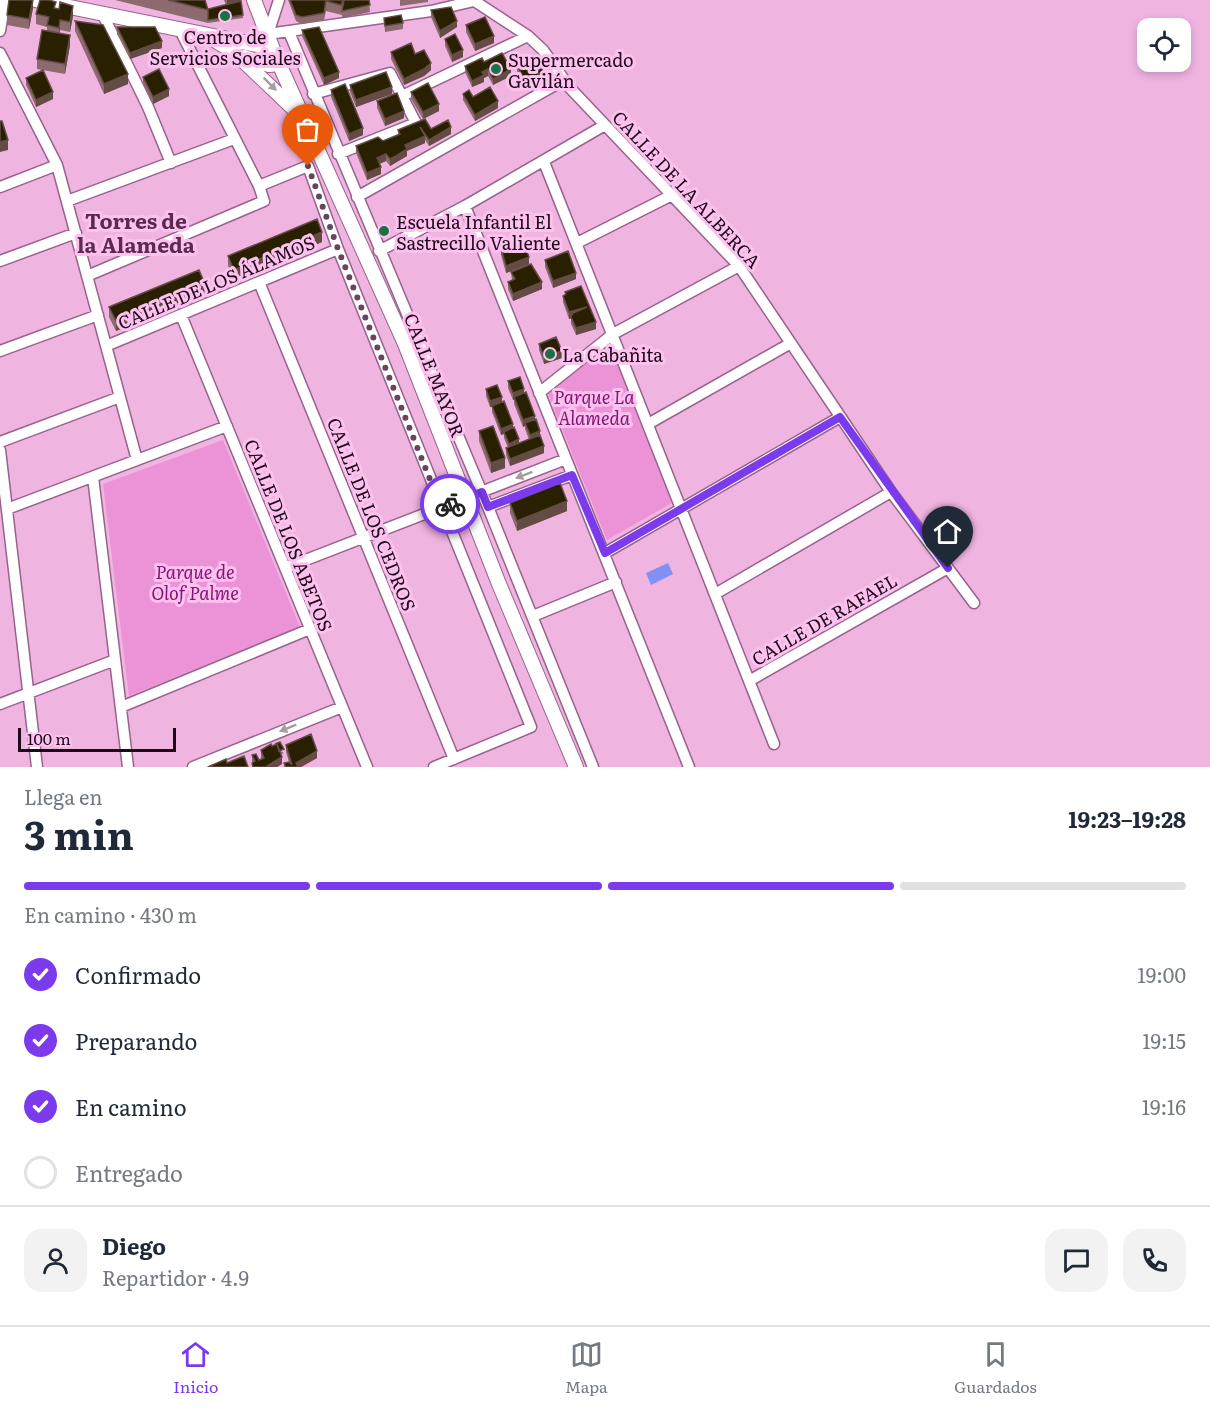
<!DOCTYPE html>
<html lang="es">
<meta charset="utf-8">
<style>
body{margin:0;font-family:Literata,serif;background:#f2f2f3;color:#1f2937;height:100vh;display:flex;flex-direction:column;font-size:22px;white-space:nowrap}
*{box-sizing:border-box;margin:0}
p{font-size:20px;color:#747a83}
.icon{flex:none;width:33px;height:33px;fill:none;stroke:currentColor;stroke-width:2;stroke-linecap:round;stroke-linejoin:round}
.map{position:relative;height:767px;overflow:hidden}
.details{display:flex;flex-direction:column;background:#fff;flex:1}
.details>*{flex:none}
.controls{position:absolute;left:1137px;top:18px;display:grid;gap:12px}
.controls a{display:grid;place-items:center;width:54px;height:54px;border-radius:12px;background:#fff;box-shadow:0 3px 9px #0003;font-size:30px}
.scale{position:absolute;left:18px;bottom:15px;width:158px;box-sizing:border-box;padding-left:6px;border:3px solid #1d0919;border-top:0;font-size:16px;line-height:21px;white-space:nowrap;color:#1d0919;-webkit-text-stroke:4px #fdc1ef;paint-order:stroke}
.pin{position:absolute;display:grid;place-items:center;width:51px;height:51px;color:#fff;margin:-62px -26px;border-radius:50% 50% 50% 0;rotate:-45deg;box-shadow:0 0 6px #0007}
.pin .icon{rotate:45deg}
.courier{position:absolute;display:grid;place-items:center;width:60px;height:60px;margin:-30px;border:4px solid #7c3aed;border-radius:50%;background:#fff;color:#222;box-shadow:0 2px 8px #0007}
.overview em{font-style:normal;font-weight:700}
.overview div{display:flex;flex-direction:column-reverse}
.overview{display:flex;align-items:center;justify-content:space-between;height:102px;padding:0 24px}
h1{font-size:39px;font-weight:700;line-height:45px}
.bar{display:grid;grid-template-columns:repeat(4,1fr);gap:9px 6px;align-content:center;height:72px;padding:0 24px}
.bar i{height:8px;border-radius:4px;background:#e0e1e3}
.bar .active{background:#7c3aed}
.bar p{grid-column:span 4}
.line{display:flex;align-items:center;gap:15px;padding:0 24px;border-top:2px solid #e0e1e3}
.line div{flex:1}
.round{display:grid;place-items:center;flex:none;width:63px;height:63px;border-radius:18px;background:#f2f2f3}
ol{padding:0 24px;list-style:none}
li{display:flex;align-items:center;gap:18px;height:66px}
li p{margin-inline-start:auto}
li .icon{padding:6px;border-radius:50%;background:#7c3aed;color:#fff;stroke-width:4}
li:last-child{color:#747a83}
li i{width:33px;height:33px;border:3px solid #e0e1e3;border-radius:50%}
.tabs{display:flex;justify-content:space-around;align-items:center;height:84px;border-top:2px solid #e0e1e3;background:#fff;font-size:16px;color:#747a83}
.tabs a{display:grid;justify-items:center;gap:3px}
.tabs .active{color:#7c3aed}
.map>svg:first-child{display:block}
.green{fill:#ec93d8}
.water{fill:#8190f4}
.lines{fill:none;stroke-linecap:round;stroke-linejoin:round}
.minor-casing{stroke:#98628c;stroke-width:13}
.tertiary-casing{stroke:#98628c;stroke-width:16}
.minor{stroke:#fff;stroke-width:10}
.tertiary{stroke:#fff;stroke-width:14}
.wall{fill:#8c6a70}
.shaded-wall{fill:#644c44}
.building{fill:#282000;stroke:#644c44;stroke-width:1.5}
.oneway{fill:#a59da3}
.done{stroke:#67455f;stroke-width:6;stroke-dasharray:0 10.8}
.route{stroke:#7c3aed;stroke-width:8}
.poi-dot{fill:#1b7144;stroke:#fdc1ef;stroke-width:2}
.labels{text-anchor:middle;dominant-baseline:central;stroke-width:6;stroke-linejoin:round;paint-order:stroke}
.poi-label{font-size:18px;fill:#1d0919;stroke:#fdc1ef;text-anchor:start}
.street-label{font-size:18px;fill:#1d0919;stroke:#fdc1ef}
.park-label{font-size:18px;font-style:italic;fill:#861475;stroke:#fdc1ef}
.quarter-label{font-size:21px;font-weight:bold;fill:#5a2a51;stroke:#fdc1ef}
</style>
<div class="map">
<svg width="1210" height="767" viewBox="0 0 1210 767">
<rect width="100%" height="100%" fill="#f0b4e1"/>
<path class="green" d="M 611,342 L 672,503 L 607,540 L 548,394 Z
M 223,440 L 300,627 L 129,696 L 103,484 Z"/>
<path class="water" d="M 668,563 L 673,574 L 651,585 L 646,573 Z"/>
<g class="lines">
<g class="minor-casing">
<path id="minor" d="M 279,0 L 268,34 L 431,11 L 474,1
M 473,0 L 528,36 L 543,50 L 570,88 L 739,266 L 891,492 L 974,603
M 102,13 L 148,107 L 171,163
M 180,30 L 259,186
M 0,31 L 5,0
M 289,32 L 488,507 L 593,767
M 0,53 L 57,165 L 137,460
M 313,94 L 390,73 L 416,123 L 338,154
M 402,96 L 528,36
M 544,162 L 774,744
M 0,187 L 57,165
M 357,197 L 564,80
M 67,201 L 234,139
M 465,206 L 689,767
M 577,243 L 674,194
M 379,251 L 465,206 L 605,125
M 0,261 L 76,233
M 87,276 L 264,201 L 259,186 L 308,166 L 338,249 L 531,727 L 434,767
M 259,282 L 454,759
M 181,315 L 367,767
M 106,346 L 338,249
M 0,351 L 98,315
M 539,393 L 613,334 L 739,266
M 648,424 L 791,343
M 0,442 L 120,397
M 0,450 L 37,767
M 93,477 L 128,767
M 488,507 L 572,475
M 7,509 L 227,426
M 605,553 L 840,417
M 285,568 L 566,459
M 715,594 L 891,492
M 533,616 L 616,582
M 749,681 L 948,568
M 0,704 L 115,660
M 121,707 L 310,629
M 193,767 L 342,707"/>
</g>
<g class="tertiary-casing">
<path id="tertiary" d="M 35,0 L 272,48
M 254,0 L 276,57 L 405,344 L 499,584 L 576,767
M 211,38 L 234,52 L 298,113
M 244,57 L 269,65 L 279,64"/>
</g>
<use href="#minor" class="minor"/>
<use href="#tertiary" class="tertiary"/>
</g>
<path class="wall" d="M 115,0 L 205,0 L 208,9 L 226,5 L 224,0 L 241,0 L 243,18 L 208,23 Z
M 288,0 L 369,0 L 370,12 L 342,18 L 342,15 L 326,11 L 324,20 L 302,24 L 296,21 Z
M 400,0 L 428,0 L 428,2 L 400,6 Z
M 33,8 L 29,29 L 7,25 L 7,15 Z
M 431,10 L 457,27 L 440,38 L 431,17 Z
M 36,14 L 73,16 L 70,32 L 60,30 L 59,33 L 70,45 L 65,74 L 37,69 L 37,59 L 47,31 L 47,27 L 36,24 Z
M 384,18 L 403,23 L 403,29 L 385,32 Z
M 75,21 L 128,84 L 104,94 L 75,31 Z
M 466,25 L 494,43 L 475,51 L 466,32 Z
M 117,27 L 162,48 L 130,59 L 117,34 Z
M 302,30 L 339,78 L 324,85 L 302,36 Z
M 445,39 L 463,57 L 452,62 L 445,46 Z
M 391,52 L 415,54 L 431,70 L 424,76 L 404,85 L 391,59 Z
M 484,62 L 511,76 L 493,85 L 488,76 L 484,78 L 484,82 L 472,87 L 465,72 L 465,66 Z
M 517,65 L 543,78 L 540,79 L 540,84 L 527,91 L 517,71 Z
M 143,77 L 169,96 L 153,104 L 143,83 Z
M 26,78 L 53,99 L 36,107 L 26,85 Z
M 350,85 L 392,94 L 356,107 L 350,92 Z
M 331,90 L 363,135 L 349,141 L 331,97 Z
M 411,92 L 439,111 L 423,119 L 411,99 Z
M 463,94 L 473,97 L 498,108 L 475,121 L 463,100 Z
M 377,101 L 404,118 L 385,126 L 377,108 Z
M 431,129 L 451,134 L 429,146 L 425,140 L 425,143 L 407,151 L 407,156 L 390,166 L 386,161 L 379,164 L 381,174 L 367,180 L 356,153 L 356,146 L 383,141 L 398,135 L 398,130 Z
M 322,242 L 234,280 L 228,266 L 228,256 Z
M 501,248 L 529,264 L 506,273 L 501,255 Z
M 545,260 L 576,279 L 553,288 L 545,267 Z
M 511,272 L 542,289 L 513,301 L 508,289 L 508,282 L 512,280 Z
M 565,292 L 596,329 L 576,335 L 571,324 L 571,318 L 569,319 L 563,302 L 563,296 L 565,295 Z
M 205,294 L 116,331 L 109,317 L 109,307 Z
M 539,344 L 562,358 L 544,364 L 539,350 Z
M 508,381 L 524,393 L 535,419 L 540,437 L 544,453 L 510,466 L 506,455 L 506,448 L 508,448 L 504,438 L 504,434 L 501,435 L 492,412 L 492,407 L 490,407 L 486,396 L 486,389 L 502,402 L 519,443 L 529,440 L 525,429 L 525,426 L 523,427 L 514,404 L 514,400 L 513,400 L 508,388 Z
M 479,431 L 505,468 L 491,473 L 479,441 Z
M 510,503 L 567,511 L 517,531 L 510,513 Z
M 286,745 L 317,758 L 301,767 L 284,767 L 284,763 L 289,762 L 286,752 Z
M 272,746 L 284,753 L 281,754 L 282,764 L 277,767 L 252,767 L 252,755 L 259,760 L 261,759 L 261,750 Z"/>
<path class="shaded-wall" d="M 33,0 L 33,8 L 29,29 L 29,19 Z
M 227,0 L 241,0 L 241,4 L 227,8 Z
M 73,6 L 73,16 L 70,32 L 70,22 Z
M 60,20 L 60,30 L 59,38 L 59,28 Z
M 457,21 L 457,27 L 440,38 L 440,31 Z
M 70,35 L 70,45 L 65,74 L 65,64 Z
M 494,36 L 494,43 L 475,51 L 475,44 Z
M 162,41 L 162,48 L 130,59 L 130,53 Z
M 463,50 L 463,57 L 452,62 L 452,55 Z
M 431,63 L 431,70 L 424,76 L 404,85 L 404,79 Z
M 488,69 L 488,76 L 484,78 L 484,82 L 472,87 L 472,81 L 482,72 Z
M 511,69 L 511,76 L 493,85 L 493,79 Z
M 543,71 L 543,78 L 540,79 L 540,84 L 527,91 L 527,84 L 538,74 Z
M 339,72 L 339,78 L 324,85 L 324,78 Z
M 128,74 L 128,84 L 104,94 L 104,84 Z
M 392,87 L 392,94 L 356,107 L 356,100 Z
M 169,89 L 169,96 L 153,104 L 153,97 Z
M 53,92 L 53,99 L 36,107 L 36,100 Z
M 498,101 L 498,108 L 475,121 L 475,115 Z
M 439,104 L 439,111 L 423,119 L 423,112 Z
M 404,111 L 404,118 L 385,126 L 385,119 Z
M 451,127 L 451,134 L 429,146 L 429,140 Z
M 363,128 L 363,135 L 349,141 L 349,134 Z
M 425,136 L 425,143 L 407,151 L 407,156 L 390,166 L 390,159 L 405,145 Z
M 8,140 L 8,150 L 0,152 L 0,142 Z
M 386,154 L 386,161 L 377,165 L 377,158 Z
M 381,167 L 381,174 L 367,180 L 367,173 Z
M 322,232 L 322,242 L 234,280 L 234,270 Z
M 529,257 L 529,264 L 506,273 L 506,266 Z
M 576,273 L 576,279 L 553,288 L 553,281 Z
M 542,282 L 542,289 L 513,301 L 513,294 Z
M 205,284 L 205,294 L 116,331 L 116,321 Z
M 587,307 L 587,314 L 569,319 L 569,312 Z
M 596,322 L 596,329 L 576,335 L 576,328 Z
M 562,351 L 562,358 L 544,364 L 544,357 Z
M 524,389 L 524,395 L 514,397 L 514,400 L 513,400 L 513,393 Z
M 502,397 L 502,403 L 490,407 L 490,401 Z
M 535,416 L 535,422 L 525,423 L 525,426 L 523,427 L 523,420 Z
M 513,424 L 513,431 L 504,432 L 504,434 L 501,435 L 501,429 Z
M 540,431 L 540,438 L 530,442 L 530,435 Z
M 519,439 L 519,446 L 509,450 L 509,444 Z
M 544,446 L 544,453 L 510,466 L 510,459 Z
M 505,458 L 505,468 L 491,473 L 491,463 Z
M 567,501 L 567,511 L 517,531 L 517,521 Z
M 317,751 L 317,758 L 301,767 L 296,767 L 296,763 Z
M 282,757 L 282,764 L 277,767 L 267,767 Z"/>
<path class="building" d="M 9,0 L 33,0 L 29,19 L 7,15 Z
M 40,0 L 49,0 L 56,2 L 54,8 L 59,9 L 60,2 L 73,6 L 70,22 L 60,20 L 59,28 L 47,25 L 49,17 L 36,14 Z
M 168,0 L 205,0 L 208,10 Z
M 290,0 L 326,0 L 324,13 L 302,17 L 296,15 Z
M 326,0 L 343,0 L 341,5 L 326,1 Z
M 344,0 L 369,0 L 370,5 L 342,11 Z
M 241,1 L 243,15 L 208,20 L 208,9 Z
M 451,7 L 457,21 L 440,31 L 431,10 Z
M 401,15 L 403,23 L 385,26 L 384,18 Z
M 485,17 L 494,36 L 475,44 L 466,25 Z
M 75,21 L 103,25 L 128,74 L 104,84 Z
M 117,27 L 155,27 L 162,41 L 130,53 Z
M 319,27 L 339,72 L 324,78 L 302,30 Z
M 42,30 L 70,35 L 65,64 L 37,59 Z
M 455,34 L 463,50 L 452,55 L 445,39 Z
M 411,43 L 415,54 L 424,50 L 431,63 L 424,69 L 404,79 L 391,52 Z
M 502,53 L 511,69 L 493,79 L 488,69 L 482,72 L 484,75 L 472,81 L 465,66 L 482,58 L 484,62 Z
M 534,55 L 543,71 L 538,74 L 540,77 L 527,84 L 517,65 Z
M 159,69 L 169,89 L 153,97 L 143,77 Z
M 43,70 L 53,92 L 36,100 L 26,78 Z
M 386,72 L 392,87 L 356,100 L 350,85 Z
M 428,83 L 439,104 L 423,112 L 411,92 Z
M 345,84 L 363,128 L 349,134 L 331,90 Z
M 490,87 L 498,101 L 475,115 L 463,94 L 469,90 L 473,97 Z
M 397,93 L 404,111 L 385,119 L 377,101 Z
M 425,119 L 431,129 L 448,120 L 451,127 L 429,140 L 420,127 L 425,136 L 405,145 L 407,149 L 396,156 L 390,159 L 386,154 L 377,158 L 381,167 L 367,173 L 356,146 L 378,137 L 383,141 L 400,134 L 398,130 Z
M 0,121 L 2,121 L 8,140 L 0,142 Z
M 317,219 L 322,232 L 234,270 L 228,256 Z
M 522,240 L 529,257 L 506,266 L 501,248 Z
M 568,251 L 576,273 L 553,281 L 545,260 Z
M 531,264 L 542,282 L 513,294 L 508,282 L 515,279 L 511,272 Z
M 199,270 L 205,284 L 116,321 L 109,307 Z
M 581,286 L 596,322 L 576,328 L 571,317 L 573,313 L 587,307 L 569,312 L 563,296 L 566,294 L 565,292 Z
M 556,337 L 562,351 L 544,357 L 539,344 Z
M 520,377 L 524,389 L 513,393 L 508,381 Z
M 497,385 L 502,397 L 490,401 L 486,389 Z
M 526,392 L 535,416 L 523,420 L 514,397 Z
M 504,401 L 513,424 L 501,429 L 492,406 Z
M 536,419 L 540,431 L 530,435 L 525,423 Z
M 493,426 L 505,458 L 491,463 L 479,431 Z
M 514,427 L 519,439 L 509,444 L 504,432 Z
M 540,435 L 544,446 L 510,459 L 506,448 Z
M 560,483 L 567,501 L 517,521 L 510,503 Z
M 311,734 L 317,751 L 296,763 L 298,767 L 286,767 L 284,763 L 289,762 L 292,765 L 286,745 Z
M 280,742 L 284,749 L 279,751 L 277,744 L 275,744 Z
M 271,744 L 272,746 L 277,744 L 282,757 L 267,766 L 267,767 L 253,767 L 252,763 L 255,761 L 252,755 L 256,754 L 259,760 L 264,758 L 261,750 Z
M 244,756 L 248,767 L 208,767 L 226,759 L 227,763 Z"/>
<defs><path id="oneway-solid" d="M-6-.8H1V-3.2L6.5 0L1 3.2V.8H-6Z" transform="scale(1.5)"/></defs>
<g class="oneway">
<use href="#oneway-solid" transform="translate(270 84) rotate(45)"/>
<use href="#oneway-solid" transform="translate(524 475) rotate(159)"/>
<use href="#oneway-solid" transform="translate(288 728) rotate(158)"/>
</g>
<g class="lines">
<path class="done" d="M 308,166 L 338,249 L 441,507 L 450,504"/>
<path class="route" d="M 450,504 L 482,492 L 488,507 L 572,475 L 605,553 L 840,417 L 948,568"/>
</g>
<g class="poi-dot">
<circle cx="225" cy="16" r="6"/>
<circle cx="496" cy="69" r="6"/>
<circle cx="384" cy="231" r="6"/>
<circle cx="550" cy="354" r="6"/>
</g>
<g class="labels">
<g class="poi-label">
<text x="225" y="36" text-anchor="middle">Centro de<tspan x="225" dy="21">Servicios Sociales</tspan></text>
<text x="508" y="59">Supermercado<tspan x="508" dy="21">Gavilán</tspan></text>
<text x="396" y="221">Escuela Infantil El<tspan x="396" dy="21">Sastrecillo Valiente</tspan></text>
<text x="562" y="354">La Cabañita</text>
</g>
<g class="street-label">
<text transform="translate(687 189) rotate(47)">CALLE DE LA ALBERCA</text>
<text transform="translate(216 282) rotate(-23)">CALLE DE LOS ÁLAMOS</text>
<text transform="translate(435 375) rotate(68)">CALLE MAYOR</text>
<text transform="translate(372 514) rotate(68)">CALLE DE LOS CEDROS</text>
<text transform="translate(289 535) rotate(68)">CALLE DE LOS ABETOS</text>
<text transform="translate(824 619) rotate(-30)">CALLE DE RAFAEL</text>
</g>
<g class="park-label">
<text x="594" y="396">Parque La<tspan x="594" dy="21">Alameda</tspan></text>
<text x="195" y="571">Parque de<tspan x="195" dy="21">Olof Palme</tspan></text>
</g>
<g class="quarter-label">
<text x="136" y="219">Torres de<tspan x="136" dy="24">la Alameda</tspan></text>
</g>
</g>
</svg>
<div class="controls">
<a><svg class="icon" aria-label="locate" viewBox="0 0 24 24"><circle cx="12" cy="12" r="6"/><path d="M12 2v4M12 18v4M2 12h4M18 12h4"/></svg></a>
</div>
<div class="scale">100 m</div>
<div class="pin" style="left:308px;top:166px;background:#ea580c"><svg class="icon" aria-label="bag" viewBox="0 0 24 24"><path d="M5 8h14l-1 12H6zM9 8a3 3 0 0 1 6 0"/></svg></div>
<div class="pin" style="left:948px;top:568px;background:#1f2937"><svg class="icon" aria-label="home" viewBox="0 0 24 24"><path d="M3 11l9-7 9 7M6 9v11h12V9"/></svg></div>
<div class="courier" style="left:450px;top:504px"><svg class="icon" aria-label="bike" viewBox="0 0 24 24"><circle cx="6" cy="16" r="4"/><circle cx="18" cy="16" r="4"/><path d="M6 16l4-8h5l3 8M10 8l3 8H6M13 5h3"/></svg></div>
</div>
<section class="details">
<div class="overview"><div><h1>3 min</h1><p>Llega en</p></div><em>19:23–19:28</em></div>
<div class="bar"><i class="active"></i><i class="active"></i><i class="active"></i><i></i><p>En camino · 430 m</p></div>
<ol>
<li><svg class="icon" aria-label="check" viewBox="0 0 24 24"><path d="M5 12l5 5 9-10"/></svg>Confirmado<p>19:00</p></li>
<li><svg class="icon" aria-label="check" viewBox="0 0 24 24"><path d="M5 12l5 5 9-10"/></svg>Preparando<p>19:15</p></li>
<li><svg class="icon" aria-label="check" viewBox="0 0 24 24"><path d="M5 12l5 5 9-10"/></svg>En camino<p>19:16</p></li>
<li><i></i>Entregado</li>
</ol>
<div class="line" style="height:108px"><a class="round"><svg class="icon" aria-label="person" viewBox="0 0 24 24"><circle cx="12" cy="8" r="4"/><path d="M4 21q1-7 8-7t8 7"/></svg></a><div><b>Diego</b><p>Repartidor · 4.9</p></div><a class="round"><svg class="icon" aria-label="chat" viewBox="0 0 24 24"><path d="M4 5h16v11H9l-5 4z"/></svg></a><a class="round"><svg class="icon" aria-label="phone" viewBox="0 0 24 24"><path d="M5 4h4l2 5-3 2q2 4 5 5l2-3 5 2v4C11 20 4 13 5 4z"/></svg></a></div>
</section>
<nav class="tabs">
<a class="active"><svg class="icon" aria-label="home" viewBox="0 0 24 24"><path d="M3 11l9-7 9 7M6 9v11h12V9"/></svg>Inicio</a>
<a><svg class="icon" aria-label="map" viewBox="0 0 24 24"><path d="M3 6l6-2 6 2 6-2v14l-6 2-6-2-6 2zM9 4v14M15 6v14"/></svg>Mapa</a>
<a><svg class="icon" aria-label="saved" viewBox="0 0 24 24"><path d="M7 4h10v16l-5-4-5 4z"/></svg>Guardados</a>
</nav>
